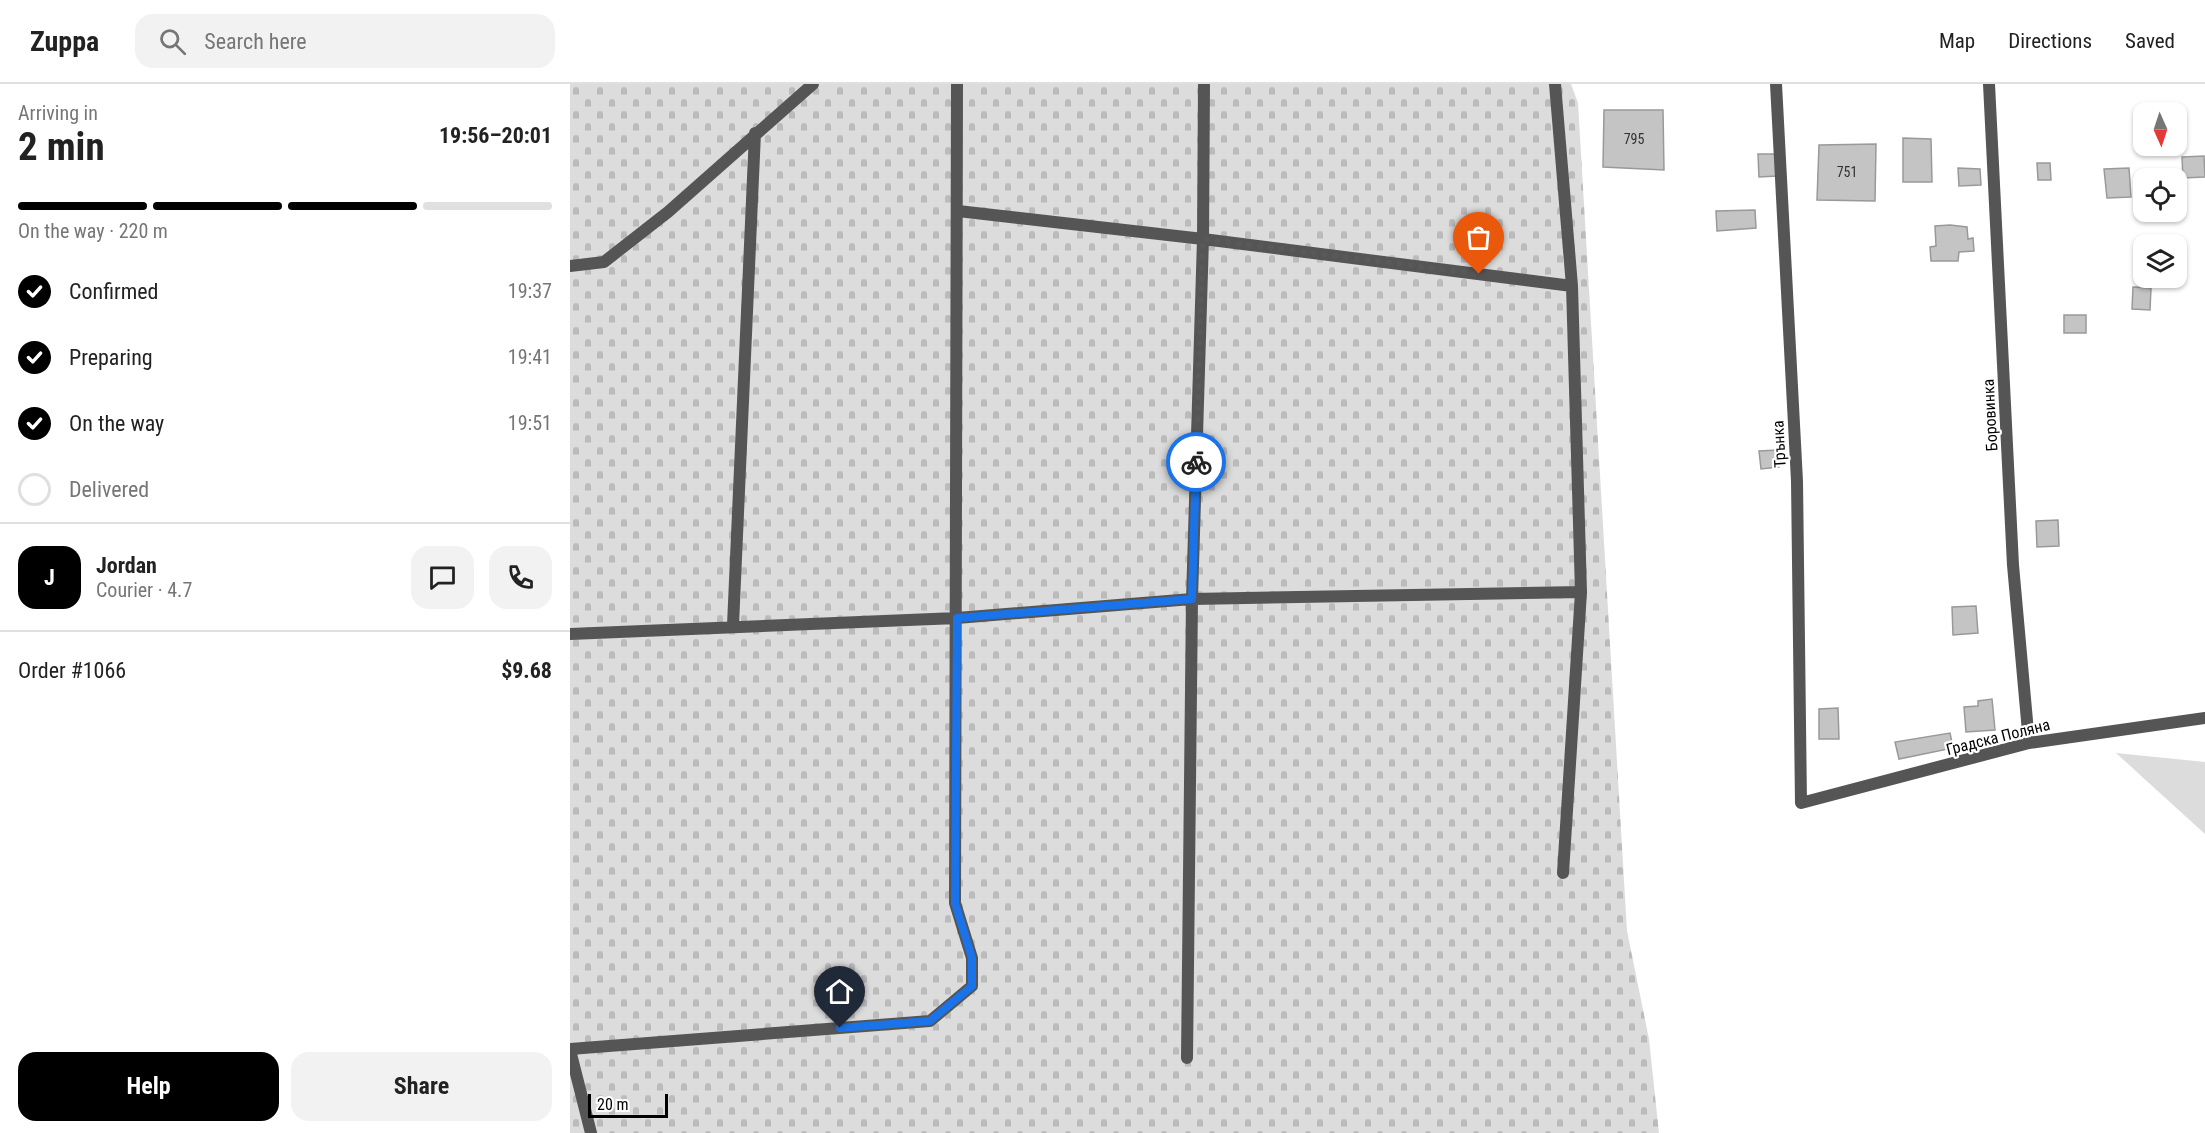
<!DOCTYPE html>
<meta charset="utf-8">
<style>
body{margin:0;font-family:"Roboto Condensed",sans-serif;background:#f2f2f2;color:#222;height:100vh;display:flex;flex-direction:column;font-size:22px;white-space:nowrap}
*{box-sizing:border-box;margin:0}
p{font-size:20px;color:#767676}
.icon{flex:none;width:33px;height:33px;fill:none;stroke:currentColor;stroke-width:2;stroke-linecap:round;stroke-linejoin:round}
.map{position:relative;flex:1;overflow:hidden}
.sheet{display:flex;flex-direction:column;background:#fff;width:570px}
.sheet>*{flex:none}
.needle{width:39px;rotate:177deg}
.controls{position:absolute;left:1563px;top:18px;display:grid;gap:12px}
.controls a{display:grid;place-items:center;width:54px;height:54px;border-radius:12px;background:#fff;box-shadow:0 2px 4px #0004;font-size:30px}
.scale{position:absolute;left:18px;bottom:15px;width:80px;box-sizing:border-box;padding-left:6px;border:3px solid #000;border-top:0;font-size:16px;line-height:21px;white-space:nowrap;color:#000;-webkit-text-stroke:4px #fff;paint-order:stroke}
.pin{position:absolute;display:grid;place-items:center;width:51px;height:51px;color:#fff;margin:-62px -26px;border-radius:50% 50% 50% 0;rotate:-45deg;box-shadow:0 0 6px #0007}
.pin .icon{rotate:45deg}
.courier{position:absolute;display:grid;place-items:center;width:60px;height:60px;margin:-30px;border:4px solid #1a73e8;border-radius:50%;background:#fff;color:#222;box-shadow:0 2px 8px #0007}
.overview em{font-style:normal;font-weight:700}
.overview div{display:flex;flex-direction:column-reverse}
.overview{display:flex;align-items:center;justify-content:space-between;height:102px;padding:0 18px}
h1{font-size:39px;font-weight:700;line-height:45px}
.bar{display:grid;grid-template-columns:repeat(4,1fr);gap:9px 6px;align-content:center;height:72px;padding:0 18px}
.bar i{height:8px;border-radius:4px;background:#e0e0e0}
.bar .current{background:#000}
.bar p{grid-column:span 4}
.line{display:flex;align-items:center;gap:15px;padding:0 18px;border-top:2px solid #e0e0e0}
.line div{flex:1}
.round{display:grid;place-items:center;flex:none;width:63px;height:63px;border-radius:18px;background:#f2f2f2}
ol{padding:0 18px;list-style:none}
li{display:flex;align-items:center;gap:18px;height:66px}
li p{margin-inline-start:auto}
li .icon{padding:6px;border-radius:50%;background:#000;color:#fff;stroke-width:4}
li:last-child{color:#767676}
li i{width:33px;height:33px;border:3px solid #e0e0e0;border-radius:50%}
.action{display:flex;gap:12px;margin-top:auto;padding:12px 18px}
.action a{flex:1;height:69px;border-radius:18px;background:#000;color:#fff;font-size:24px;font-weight:700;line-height:69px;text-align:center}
.action a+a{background:#f2f2f2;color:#222}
header{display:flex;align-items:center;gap:36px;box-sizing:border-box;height:84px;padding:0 30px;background:#fff;border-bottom:2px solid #e0e0e0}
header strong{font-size:28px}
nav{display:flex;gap:33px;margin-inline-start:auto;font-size:21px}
.search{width:420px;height:54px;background:#f2f2f2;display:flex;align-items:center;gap:15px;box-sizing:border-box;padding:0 21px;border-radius:18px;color:#767676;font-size:22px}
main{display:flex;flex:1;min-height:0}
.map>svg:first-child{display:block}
.green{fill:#dcdcdc}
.cemetery{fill:url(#cemetery-stones)}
.building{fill:#c4c4c4;stroke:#999;stroke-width:1.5}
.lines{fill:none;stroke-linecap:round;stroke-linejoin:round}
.service{stroke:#555;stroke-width:12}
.minor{stroke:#555;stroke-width:12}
.done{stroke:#595959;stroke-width:6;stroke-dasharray:0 10.8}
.route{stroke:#1a73e8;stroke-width:8}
.labels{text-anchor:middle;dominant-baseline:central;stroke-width:4.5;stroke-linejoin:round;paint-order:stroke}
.number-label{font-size:14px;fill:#313131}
.street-label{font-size:16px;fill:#000;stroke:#fff}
</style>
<header>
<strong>Zuppa</strong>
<div class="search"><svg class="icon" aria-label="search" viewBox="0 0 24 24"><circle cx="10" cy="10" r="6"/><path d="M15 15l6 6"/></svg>Search here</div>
<nav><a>Map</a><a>Directions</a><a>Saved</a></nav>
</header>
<main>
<section class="sheet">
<div class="overview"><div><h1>2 min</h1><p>Arriving in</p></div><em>19:56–20:01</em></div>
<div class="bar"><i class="current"></i><i class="current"></i><i class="current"></i><i></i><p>On the way · 220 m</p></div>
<ol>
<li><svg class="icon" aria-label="check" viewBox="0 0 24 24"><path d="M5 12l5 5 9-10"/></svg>Confirmed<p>19:37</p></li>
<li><svg class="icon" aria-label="check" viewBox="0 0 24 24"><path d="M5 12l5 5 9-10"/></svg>Preparing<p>19:41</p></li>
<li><svg class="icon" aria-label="check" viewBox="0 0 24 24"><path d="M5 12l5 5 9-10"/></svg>On the way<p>19:51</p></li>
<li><i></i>Delivered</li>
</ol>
<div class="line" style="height:108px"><b class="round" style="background:#000;color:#fff">J</b><div><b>Jordan</b><p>Courier · 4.7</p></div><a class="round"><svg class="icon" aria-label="chat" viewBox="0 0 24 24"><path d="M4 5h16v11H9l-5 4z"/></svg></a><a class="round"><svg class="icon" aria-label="phone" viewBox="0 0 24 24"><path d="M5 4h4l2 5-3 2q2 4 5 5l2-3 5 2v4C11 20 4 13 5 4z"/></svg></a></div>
<div class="line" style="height:78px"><div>Order #1066</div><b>$9.68</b></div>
<div class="action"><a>Help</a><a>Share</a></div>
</section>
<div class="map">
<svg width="1635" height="1049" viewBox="0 0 1635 1049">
<defs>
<pattern id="cemetery-stones" width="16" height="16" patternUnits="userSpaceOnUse" patternTransform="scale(1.5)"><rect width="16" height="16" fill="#dcdcdc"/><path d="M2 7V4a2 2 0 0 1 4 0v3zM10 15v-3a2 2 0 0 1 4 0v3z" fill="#bbb"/></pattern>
</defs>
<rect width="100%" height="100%" fill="#fff"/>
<path class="green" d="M 1546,669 L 1635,678 L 1635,750 Z"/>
<path class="cemetery" d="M 0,0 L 1001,0 L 1008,19 L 1057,847 L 1079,955 L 1089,1049 L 0,1049 Z"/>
<path class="building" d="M 1034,26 L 1093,26 L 1094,86 L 1033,83 Z
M 1333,54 L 1361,55 L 1362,98 L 1333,98 Z
M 1306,60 L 1305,117 L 1247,116 L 1249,61 Z
M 1188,70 L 1205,70 L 1207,92 L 1189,93 Z
M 1634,72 L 1635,93 L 1613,94 L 1612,73 Z
M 1467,79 L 1480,79 L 1481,96 L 1468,96 Z
M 1388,84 L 1410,85 L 1411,101 L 1389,102 Z
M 1559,84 L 1561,113 L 1537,114 L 1534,85 Z
M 1185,126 L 1186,144 L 1147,147 L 1146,127 Z
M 1380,141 L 1397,143 L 1398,155 L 1403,154 L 1404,167 L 1389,168 L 1388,177 L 1361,177 L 1360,163 L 1366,162 L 1365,142 Z
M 1563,203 L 1581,204 L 1580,226 L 1562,225 Z
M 1494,231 L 1516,231 L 1516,249 L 1494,249 Z
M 1208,366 L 1209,383 L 1191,385 L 1189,367 Z
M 1488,436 L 1489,462 L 1467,463 L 1466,437 Z
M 1406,522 L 1408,549 L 1383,551 L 1382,523 Z
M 1422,615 L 1425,646 L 1396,648 L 1394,623 L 1408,622 L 1408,617 Z
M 1268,624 L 1269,655 L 1249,655 L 1249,625 Z
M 1380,649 L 1383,664 L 1329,675 L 1325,658 Z"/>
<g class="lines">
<path class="service" d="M 985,0 L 1002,202 L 1011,508 L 993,789
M 388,127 L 633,155 L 1002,202
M 0,182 L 34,178 L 98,128 L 243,0
M 163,541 L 185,49
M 0,550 L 387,534 L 622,515 L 1011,508
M 0,965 L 360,937 L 402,902 L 402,874 L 385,819 L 387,0
M 0,966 L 21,1049
M 617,974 L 622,515 L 633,155 L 634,0"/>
<path class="minor" d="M 1206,0 L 1227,397 L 1231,719 L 1459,659 L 1635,634
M 1419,0 L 1443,481 L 1459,659"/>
</g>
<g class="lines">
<path class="done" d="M 626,378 L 633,155 L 909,190"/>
<path class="route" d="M 270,944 L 360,937 L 402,902 L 402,874 L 385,819 L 387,534 L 622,515 L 626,378"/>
</g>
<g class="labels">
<g class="number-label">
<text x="1064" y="55">795</text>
<text x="1277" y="88">751</text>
</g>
<g class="street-label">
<text transform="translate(1420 331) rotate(-93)">Боровинка</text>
<text transform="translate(1209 360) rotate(-93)">Трънка</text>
<text transform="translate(1428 653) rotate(-14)">Градска Поляна</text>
</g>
</g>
</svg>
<div class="controls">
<a><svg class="needle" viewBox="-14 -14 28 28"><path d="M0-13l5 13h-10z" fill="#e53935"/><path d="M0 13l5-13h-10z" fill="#767676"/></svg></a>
<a><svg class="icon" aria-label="locate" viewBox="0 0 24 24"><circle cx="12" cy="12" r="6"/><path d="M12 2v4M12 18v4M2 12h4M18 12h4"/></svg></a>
<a><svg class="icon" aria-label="layers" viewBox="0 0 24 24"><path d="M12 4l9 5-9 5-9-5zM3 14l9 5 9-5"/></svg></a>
</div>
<div class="scale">20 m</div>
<div class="pin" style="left:909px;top:190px;background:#ea580c"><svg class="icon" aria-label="bag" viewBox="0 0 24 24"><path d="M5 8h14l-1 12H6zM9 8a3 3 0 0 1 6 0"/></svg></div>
<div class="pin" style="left:270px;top:944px;background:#1f2937"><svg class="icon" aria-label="home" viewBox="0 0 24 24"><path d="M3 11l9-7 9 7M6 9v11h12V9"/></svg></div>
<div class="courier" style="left:626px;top:378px"><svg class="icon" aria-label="bike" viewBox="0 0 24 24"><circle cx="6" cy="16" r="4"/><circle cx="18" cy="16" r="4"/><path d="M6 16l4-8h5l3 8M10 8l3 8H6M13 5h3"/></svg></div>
</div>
</main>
